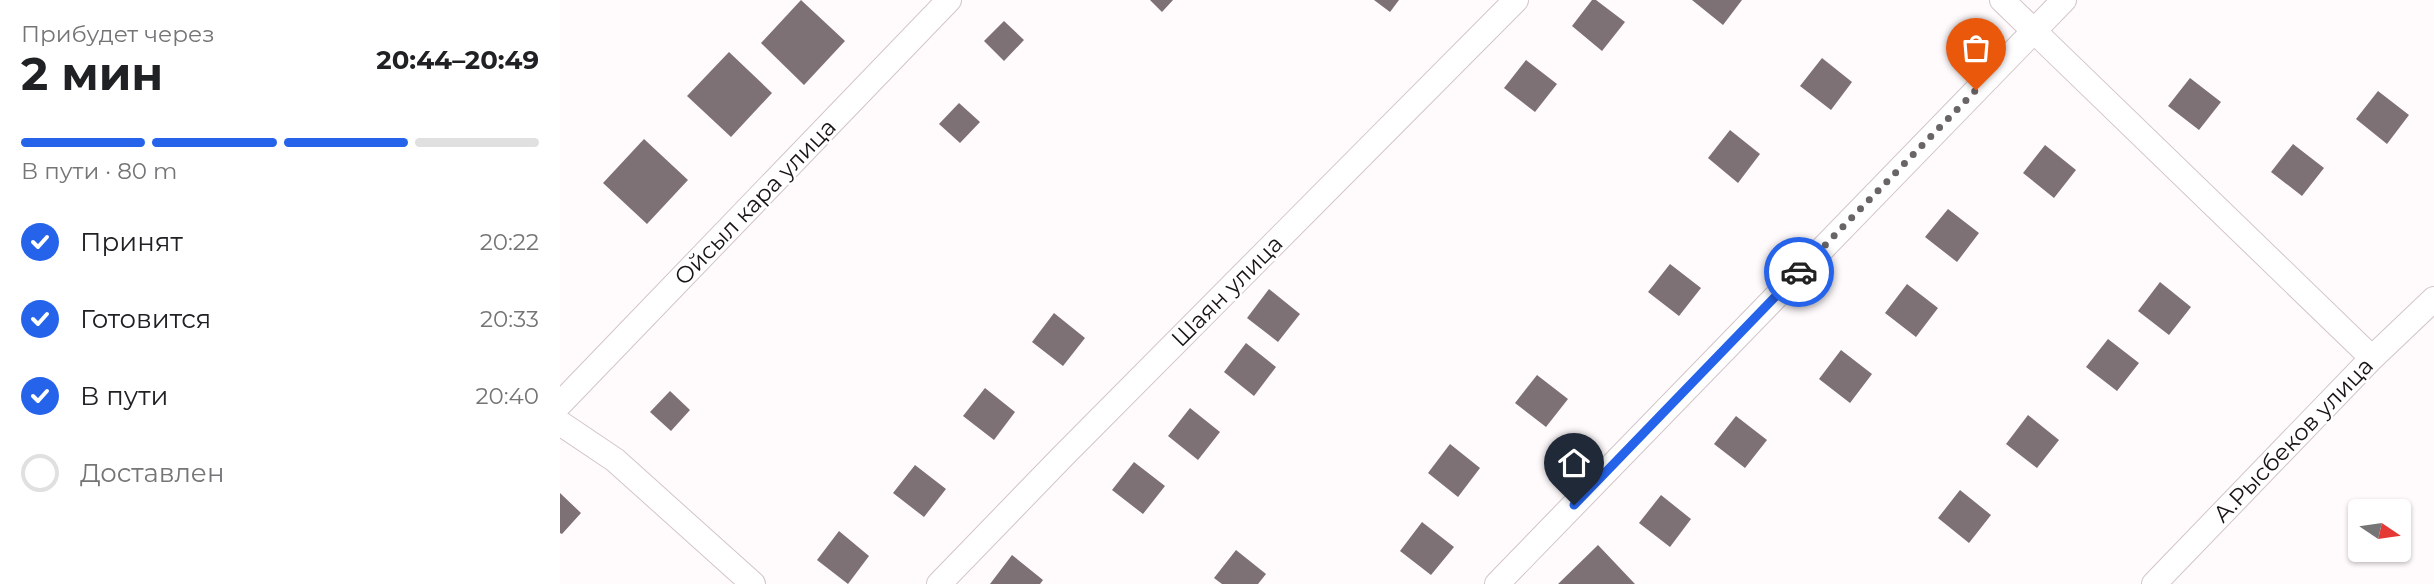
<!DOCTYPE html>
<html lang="ru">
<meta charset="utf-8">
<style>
body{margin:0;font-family:Montserrat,sans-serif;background:#f2f2f2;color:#202124;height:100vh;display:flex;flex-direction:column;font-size:26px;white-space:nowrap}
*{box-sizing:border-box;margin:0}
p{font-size:23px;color:#757577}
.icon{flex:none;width:38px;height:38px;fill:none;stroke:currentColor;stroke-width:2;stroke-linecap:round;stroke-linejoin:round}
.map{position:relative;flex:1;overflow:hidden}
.side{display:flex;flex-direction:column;background:#fff;width:560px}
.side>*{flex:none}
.needle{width:46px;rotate:103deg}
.fabs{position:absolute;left:1788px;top:499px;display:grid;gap:14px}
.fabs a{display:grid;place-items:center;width:63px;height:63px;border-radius:7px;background:#fff;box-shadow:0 2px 5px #0004;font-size:35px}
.pin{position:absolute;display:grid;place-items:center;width:60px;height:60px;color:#fff;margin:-72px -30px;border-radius:50% 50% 50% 0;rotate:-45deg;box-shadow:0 0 7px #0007}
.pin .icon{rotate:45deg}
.courier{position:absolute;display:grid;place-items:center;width:70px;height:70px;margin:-35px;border:5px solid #2563eb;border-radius:50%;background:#fff;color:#222;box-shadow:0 2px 9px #0007}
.headline em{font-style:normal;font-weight:700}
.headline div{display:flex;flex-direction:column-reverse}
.headline{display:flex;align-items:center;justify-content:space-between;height:119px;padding:0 21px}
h1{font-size:46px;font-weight:700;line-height:52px}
.bar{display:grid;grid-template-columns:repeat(4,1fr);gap:10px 7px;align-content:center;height:84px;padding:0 21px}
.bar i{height:9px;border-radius:5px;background:#e0e0e0}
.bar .current{background:#2563eb}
.bar p{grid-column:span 4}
ol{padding:0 21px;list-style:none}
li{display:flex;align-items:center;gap:21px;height:77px}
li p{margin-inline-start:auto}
li .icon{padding:7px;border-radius:50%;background:#2563eb;color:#fff;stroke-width:4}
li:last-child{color:#757577}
li i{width:38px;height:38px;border:4px solid #e0e0e0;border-radius:50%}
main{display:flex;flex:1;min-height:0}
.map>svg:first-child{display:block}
.building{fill:#7d7176}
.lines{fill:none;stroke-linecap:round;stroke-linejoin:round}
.street-casing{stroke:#d2c5ca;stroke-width:26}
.street{stroke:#fff;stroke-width:24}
.done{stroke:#696466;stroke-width:7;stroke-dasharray:0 12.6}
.route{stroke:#2563eb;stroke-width:9}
.labels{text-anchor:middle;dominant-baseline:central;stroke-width:5;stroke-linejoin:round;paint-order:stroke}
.street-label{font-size:23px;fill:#181416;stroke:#fff}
</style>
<main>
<section class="side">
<div class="headline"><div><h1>2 мин</h1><p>Прибудет через</p></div><em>20:44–20:49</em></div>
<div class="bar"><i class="current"></i><i class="current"></i><i class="current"></i><i></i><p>В пути · 80 m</p></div>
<ol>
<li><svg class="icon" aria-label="check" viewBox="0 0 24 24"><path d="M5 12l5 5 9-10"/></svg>Принят<p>20:22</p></li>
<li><svg class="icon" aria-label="check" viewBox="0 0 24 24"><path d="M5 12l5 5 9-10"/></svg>Готовится<p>20:33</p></li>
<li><svg class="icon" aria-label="check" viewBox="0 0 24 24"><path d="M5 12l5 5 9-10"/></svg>В пути<p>20:40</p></li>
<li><i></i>Доставлен</li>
</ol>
</section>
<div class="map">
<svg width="1874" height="584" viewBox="0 0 1874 584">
<rect width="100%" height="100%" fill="#fffafc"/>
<path class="building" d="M 241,0 L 285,41 L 244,85 L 201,43 Z
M 590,0 L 613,0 L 602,12 Z
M 814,0 L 839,0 L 830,12 Z
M 1032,0 L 1036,0 L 1065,22 L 1042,51 L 1012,26 Z
M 1132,0 L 1182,0 L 1163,25 Z
M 444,21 L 464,40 L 444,61 L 424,41 Z
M 169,52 L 212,93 L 171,137 L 127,96 Z
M 1262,58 L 1292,82 L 1271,110 L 1240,86 Z
M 966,60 L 997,84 L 975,112 L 944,88 Z
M 1630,78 L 1661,102 L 1639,130 L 1608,106 Z
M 1818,91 L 1849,115 L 1827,144 L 1796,119 Z
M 399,103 L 420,122 L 400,143 L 379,124 Z
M 1170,130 L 1200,154 L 1178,183 L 1148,158 Z
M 84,139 L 128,180 L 87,224 L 43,183 Z
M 1733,144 L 1764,168 L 1742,196 L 1711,172 Z
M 1485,145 L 1516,170 L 1494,198 L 1463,173 Z
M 1388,209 L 1419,233 L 1397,262 L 1365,237 Z
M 1110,264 L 1141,288 L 1119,316 L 1088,292 Z
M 1600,282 L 1631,307 L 1609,335 L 1578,311 Z
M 1347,284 L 1378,308 L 1356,337 L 1325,313 Z
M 709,289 L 740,314 L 718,342 L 687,318 Z
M 494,313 L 525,338 L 503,366 L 472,342 Z
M 1548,339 L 1579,363 L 1557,391 L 1526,367 Z
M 686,343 L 716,367 L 694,396 L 664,372 Z
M 1281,350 L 1312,374 L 1290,403 L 1259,379 Z
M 977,375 L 1008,399 L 986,427 L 955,403 Z
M 425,388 L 455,412 L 434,440 L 403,416 Z
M 110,391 L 130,410 L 111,431 L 90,412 Z
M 630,408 L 660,432 L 638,460 L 608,436 Z
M 1468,415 L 1499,440 L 1477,468 L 1446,444 Z
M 1176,416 L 1207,440 L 1185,468 L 1154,444 Z
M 890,444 L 920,468 L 898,497 L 868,473 Z
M 574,462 L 605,486 L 583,514 L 552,490 Z
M 355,465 L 386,489 L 364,517 L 333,493 Z
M 1400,490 L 1431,515 L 1409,543 L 1378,518 Z
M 0,493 L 21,513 L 2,534 L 0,533 Z
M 1101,495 L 1131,519 L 1110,547 L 1079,523 Z
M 862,522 L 894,547 L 871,575 L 840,551 Z
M 279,531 L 309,556 L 288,584 L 257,560 Z
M 1038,545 L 1075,584 L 998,584 Z
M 676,550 L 706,574 L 698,584 L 662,584 L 654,578 Z
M 452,555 L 483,580 L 480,584 L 430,584 Z"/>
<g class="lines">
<g class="street-casing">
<path id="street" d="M 1442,0 L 1812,358
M 0,404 L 389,0
M 0,423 L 55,460 L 193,584
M 379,584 L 504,455 L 956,0
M 937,584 L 1504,0
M 1594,584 L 1812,358 L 1874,299"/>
</g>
<use href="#street" class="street"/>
</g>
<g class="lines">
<path class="done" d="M 1239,272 L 1416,90"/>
<path class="route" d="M 1014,505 L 1239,272"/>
</g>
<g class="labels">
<g class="street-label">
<text transform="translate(195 202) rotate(-46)">Ойсыл кара улица</text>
<text transform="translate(667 291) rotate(-45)">Шаян улица</text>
<text transform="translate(1733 440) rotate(-46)">А.Рысбеков улица</text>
</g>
</g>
</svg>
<div class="fabs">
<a><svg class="needle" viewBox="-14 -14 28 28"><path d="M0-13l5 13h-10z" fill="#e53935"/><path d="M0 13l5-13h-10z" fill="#757577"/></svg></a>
</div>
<div class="pin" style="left:1416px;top:90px;background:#ea580c"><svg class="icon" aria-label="bag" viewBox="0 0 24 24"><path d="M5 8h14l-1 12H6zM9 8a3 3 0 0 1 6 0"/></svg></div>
<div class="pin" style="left:1014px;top:505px;background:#1f2937"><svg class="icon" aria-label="home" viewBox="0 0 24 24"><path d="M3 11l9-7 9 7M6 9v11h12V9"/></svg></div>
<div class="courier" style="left:1239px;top:272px"><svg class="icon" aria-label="car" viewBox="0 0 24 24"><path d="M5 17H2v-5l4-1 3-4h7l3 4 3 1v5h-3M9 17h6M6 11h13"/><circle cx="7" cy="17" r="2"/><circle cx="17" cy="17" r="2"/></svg></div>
</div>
</main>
